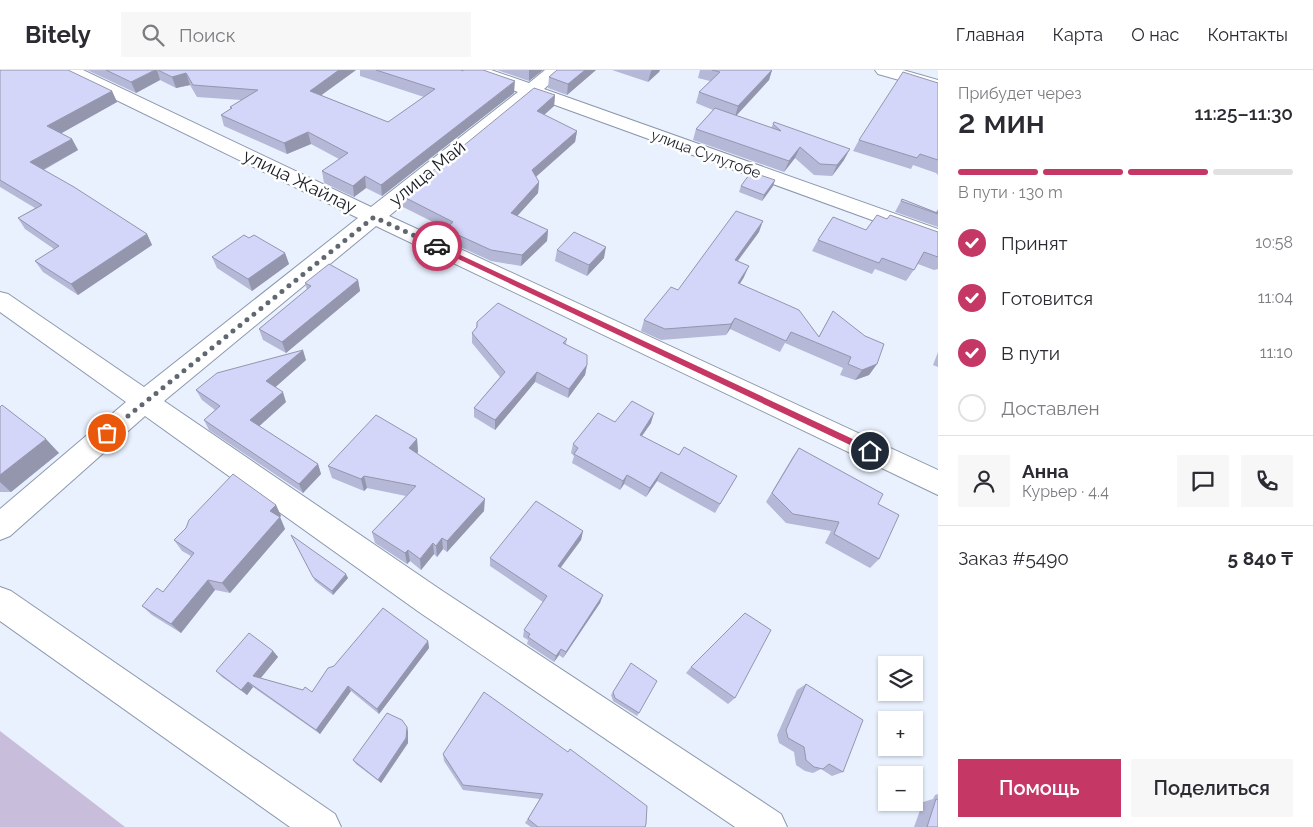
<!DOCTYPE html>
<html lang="ru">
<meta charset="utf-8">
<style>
body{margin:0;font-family:Raleway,sans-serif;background:#f7f7f7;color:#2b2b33;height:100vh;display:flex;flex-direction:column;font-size:19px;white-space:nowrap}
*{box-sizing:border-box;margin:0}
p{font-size:16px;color:#7c7c81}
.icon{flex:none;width:28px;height:28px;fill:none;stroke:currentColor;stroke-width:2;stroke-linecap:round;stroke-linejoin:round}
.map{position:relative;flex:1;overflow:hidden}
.details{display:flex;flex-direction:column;background:#fff;width:375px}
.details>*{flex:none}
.buttons{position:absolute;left:878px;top:586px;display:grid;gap:10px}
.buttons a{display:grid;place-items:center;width:45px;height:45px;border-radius:0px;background:#fff;box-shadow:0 1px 4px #0004;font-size:25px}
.pin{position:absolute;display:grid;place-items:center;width:42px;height:42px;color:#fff;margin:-21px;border:2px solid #fff;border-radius:50%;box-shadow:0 1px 5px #0007}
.courier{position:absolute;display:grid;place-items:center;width:50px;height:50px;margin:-25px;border:4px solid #c53764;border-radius:50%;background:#fff;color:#222;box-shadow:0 1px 6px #0007}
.head em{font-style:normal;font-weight:600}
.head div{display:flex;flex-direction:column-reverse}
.head{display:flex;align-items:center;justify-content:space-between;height:85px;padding:0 20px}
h1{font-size:32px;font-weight:600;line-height:38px}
.bar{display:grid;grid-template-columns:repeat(4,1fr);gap:8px 5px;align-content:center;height:60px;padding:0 20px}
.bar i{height:6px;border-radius:4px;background:#e1e1e2}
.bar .selected{background:#c53764}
.bar p{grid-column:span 4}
.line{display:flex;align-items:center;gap:12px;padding:0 20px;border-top:1px solid #e1e1e2}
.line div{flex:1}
.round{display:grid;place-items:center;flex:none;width:52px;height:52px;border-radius:0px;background:#f7f7f7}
ol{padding:0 20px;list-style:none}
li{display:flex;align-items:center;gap:15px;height:55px}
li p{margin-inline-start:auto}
li .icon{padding:5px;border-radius:50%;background:#c53764;color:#fff;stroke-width:4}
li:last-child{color:#7c7c81}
li i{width:28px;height:28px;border:2px solid #e1e1e2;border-radius:50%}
.action{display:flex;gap:10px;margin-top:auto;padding:10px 20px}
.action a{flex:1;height:58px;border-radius:0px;background:#c53764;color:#fff;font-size:20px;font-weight:600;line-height:58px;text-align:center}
.action a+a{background:#f7f7f7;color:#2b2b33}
header{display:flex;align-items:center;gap:30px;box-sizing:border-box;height:70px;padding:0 25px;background:#fff;border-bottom:1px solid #e1e1e2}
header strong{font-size:24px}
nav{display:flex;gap:28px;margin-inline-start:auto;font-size:18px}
.search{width:350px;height:45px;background:#f7f7f7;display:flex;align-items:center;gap:12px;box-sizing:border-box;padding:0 18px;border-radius:0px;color:#7c7c81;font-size:19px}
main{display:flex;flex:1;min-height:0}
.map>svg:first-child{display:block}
.green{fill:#c8bdda}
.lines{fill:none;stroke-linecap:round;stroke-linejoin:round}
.minor-casing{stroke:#8c98ad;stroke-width:2}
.tertiary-casing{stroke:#8c98ad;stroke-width:2}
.minor{fill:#fff;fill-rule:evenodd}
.tertiary{fill:#fff;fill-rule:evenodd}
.wall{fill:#b5b8d6}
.shaded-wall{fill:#9496ae}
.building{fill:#d3d6f9;stroke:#9496ae}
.route{fill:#c53764}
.done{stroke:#616771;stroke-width:5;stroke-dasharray:0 9}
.labels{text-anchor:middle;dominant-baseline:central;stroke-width:5;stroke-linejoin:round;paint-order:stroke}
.far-street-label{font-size:15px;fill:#181d25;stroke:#fff}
.street-label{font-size:18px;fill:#181d25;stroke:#fff}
</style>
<header>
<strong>Bitely</strong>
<div class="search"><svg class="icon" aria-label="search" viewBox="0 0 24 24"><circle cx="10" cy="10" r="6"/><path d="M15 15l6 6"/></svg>Поиск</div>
<nav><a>Главная</a><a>Карта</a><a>О нас</a><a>Контакты</a></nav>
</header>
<main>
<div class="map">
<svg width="938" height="757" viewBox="0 0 938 757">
<rect width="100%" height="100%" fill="#e9f1ff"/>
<path class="green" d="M 0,661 L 125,757 L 0,757 Z"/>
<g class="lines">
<g class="minor-casing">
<path id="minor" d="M 60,0 L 83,0 L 371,137 L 518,22 L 469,4 L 466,0 L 491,0 L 529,13 L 545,0 L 565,0 L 544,19 L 938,159 L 938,174 L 533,27 L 389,146 L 938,400 L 938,425 L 376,156 L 164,331 L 441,520 L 781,744 L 787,757 L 735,757 L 419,542 L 145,346 L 10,466 L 0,470 L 0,439 L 126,332 L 0,242 L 0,222 L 8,224 L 144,317 L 358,148 L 63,4 Z
M 875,0 L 903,0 L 938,10 L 938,21 L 878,4 Z"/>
</g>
<g class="tertiary-casing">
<path id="tertiary" d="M 0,517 L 11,521 L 335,744 L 341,757 L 290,757 L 0,551 Z"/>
</g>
<use href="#minor" class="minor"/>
<use href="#tertiary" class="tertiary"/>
</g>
<path class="wall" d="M 0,0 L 112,21 L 117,32 L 61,63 L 72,69 L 78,80 L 44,100 L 147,164 L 152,175 L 78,225 L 43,202 L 35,191 L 54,179 L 25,159 L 18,148 L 35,138 L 0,117 Z
M 87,0 L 356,0 L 321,25 L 388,52 L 424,27 L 360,6 L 360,0 L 483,0 L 514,23 L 382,126 L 366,118 L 354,127 L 324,113 L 322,101 L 339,89 L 311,74 L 287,84 L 224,56 L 221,45 L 230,39 L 230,37 L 241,30 L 197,27 L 190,15 L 176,18 L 160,10 L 136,23 Z
M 497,0 L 543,0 L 529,11 Z
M 557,0 L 596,0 L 567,25 L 548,18 L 549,7 Z
M 612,0 L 660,0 L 659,2 L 648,12 Z
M 700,0 L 772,0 L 769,10 L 736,46 L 771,58 L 774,52 L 844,90 L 832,106 L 814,105 L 795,88 L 784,102 L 693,70 L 696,59 L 713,40 L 696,33 L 699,22 L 710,11 L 698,8 Z
M 938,13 L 938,105 L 936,103 L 913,95 L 911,99 L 853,81 L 859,70 Z
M 555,25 L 554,36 L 544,45 L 577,61 L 575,72 L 536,107 L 539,112 L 538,123 L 517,146 L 548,160 L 547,171 L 521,196 L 491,191 L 445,170 L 445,158 L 403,137 L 402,126 Z
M 775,110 L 773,116 L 762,131 L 739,122 L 741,116 Z
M 902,129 L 936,142 L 938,139 L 938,157 L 895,142 Z
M 887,149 L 938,162 L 938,199 L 934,200 L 918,194 L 906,211 L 875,199 L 872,204 L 812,181 L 818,170 L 866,160 Z
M 759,162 L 738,191 L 744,207 L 740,214 L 819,266 L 833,241 L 877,294 L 869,305 L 855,310 L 840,305 L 843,298 L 785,273 L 780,282 L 730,259 L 726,265 L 661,270 L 641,261 L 644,250 L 678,220 Z
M 249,168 L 285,183 L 289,194 L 252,221 L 217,198 L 212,187 Z
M 557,180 L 604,188 L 587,206 L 555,191 Z
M 358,210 L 360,221 L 286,283 L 263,270 L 259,259 L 307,220 L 305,213 Z
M 477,252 L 567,269 L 566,274 L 587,295 L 585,305 L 568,328 L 535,312 L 495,360 L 474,347 L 474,338 L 500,307 L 472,273 L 472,263 L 476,258 Z
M 938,282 L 938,297 L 933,295 Z
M 306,290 L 275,317 L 286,332 L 259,356 L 318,394 L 321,404 L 303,423 L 209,360 L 204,350 L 215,340 L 202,330 L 196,320 Z
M 0,337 L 59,383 L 11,422 L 0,422 Z
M 615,352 L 651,353 L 642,366 L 679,385 L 737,406 L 715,443 L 657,411 L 646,427 L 624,414 L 620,420 L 572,393 L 574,386 L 571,383 L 573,374 Z
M 417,369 L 418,382 L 417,384 L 484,441 L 447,482 L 443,479 L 437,487 L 434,484 L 421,500 L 410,491 L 407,494 L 375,473 L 372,462 L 406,426 L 367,418 L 364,421 L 332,408 L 328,396 Z
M 799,378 L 878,434 L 879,489 L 870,498 L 825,473 L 831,461 L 786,453 L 766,432 L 792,388 Z
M 276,435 L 281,446 L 280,447 L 285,459 L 230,523 L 215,520 L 181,563 L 152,545 L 142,536 L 163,522 L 191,486 L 182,481 L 174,470 Z
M 583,461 L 581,470 L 560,498 L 603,525 L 600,533 L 563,588 L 559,585 L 554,592 L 527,574 L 528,570 L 523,567 L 524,560 L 543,532 L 490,496 L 490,488 Z
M 291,465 L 348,508 L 333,525 L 315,511 Z
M 428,571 L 429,578 L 379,644 L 351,621 L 320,664 L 253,617 L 247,625 L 222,607 L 216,601 L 273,581 L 278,587 L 261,608 L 303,620 L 312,622 Z
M 631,593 L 639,643 L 637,646 L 613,631 L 611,625 Z
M 691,597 L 735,628 L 728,634 L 686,603 Z
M 806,614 L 843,702 L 832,706 L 821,699 L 813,703 L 805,701 L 796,695 L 794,682 L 779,673 L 777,665 L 797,620 Z
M 407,657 L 408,662 L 408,673 L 381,713 L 356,694 L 353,690 Z
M 443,684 L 645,757 L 531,757 L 525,753 L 540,729 L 463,720 L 444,691 Z
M 938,724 L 938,757 L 914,757 L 923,732 L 933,729 L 935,725 Z"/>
<path class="shaded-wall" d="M 155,0 L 157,0 L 160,10 L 136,23 L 131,12 Z
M 339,0 L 356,0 L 312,32 L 310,21 Z
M 529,0 L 543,0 L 529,11 Z
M 585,0 L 596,0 L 567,25 L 568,14 Z
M 652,0 L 660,0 L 659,2 L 648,12 L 651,1 Z
M 772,0 L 769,10 L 735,47 L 738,36 Z
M 186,3 L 190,15 L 176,18 L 172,7 Z
M 515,11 L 514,23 L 382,126 L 381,115 Z
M 112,21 L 117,32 L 53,68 L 47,56 Z
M 555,25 L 554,36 L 536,52 L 537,41 Z
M 577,61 L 575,72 L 531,111 L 532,100 Z
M 308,62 L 311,74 L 287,84 L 284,73 Z
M 72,69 L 78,80 L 37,103 L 30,92 Z
M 800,77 L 795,88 L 784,102 L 789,91 Z
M 850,79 L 844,90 L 832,106 L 837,95 Z
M 365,106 L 366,118 L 354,127 L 353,116 Z
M 775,110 L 773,116 L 762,131 L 764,125 Z
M 539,112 L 538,123 L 510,154 L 511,143 Z
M 763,151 L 759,162 L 730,201 L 735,190 Z
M 548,160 L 547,171 L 521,196 L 522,185 Z
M 147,164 L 152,175 L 78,225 L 71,214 Z
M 606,177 L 604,188 L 587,206 L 589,195 Z
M 285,183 L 289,194 L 252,221 L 248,209 Z
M 749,196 L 744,207 L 733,224 L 738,213 Z
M 358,210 L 360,221 L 286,283 L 282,272 Z
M 735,248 L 730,259 L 726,265 L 731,254 Z
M 303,280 L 306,290 L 270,322 L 266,311 Z
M 877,294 L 869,305 L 855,310 L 862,300 Z
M 587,295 L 585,305 L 568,328 L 569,319 Z
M 537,302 L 535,312 L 495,360 L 495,350 Z
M 283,322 L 286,332 L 255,360 L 250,350 Z
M 654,343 L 651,353 L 636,374 L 640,365 Z
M 46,369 L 59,383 L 11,422 L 0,412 L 0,405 Z
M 417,369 L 418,382 L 410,391 L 409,378 Z
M 318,394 L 321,404 L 303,423 L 299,414 Z
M 661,402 L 657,411 L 646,427 L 650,418 Z
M 627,405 L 624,414 L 620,420 L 623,411 Z
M 364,406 L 367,418 L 364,421 L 361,409 Z
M 485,429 L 484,441 L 447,482 L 447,471 Z
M 276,435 L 281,446 L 275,452 L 270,441 Z
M 280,447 L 285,459 L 230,523 L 222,513 Z
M 583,461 L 581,470 L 556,504 L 558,496 Z
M 442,468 L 443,479 L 437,487 L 436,476 Z
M 433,473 L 434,484 L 421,500 L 420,489 Z
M 408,480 L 410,491 L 407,494 L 405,483 Z
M 346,504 L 348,508 L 333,525 L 332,521 Z
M 208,510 L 215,520 L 181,563 L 171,554 Z
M 603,525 L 600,533 L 563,588 L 566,582 Z
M 428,571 L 429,578 L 379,644 L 377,639 Z
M 561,579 L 559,585 L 554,592 L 556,586 Z
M 273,581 L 278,587 L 258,611 L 253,606 Z
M 248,612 L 253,617 L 247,625 L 241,620 Z
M 348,616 L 351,621 L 320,664 L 316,660 Z
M 407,657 L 408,662 L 408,673 L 381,713 L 378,710 Z"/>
<path class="building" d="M 0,0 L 68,0 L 112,21 L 47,56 L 72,69 L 30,92 L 74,117 L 147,164 L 71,214 L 35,191 L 59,176 L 18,148 L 42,135 L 0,110 Z
M 106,0 L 155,0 L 131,12 Z
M 158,0 L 339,0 L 310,21 L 388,52 L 435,19 L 376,0 L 461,0 L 463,1 L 463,0 L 483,0 L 515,11 L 381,115 L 365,106 L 353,116 L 322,101 L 348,83 L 308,62 L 284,73 L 221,45 L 232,38 L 230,37 L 258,20 L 193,15 L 186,3 L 172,7 Z
M 557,0 L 585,0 L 568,14 L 549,7 Z
M 712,0 L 772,0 L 738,36 L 699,22 L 720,2 Z
M 903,2 L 938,13 L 938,90 L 920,84 L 917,88 L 859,70 Z
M 534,18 L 555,25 L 537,41 L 577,61 L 532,100 L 539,112 L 511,143 L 548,160 L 522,185 L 491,180 L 445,159 L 453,152 L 402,126 Z
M 715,38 L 781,61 L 773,54 L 774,52 L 850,79 L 837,95 L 820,94 L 800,77 L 789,91 L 696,59 Z
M 751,102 L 775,110 L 764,125 L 741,116 Z
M 902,129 L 937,143 L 938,141 L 938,144 L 901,131 Z
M 736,141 L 763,151 L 735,190 L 749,196 L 738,213 L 799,240 L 819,267 L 833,241 L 865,266 L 884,274 L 877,294 L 862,300 L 848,294 L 851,287 L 791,262 L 786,271 L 735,248 L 731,254 L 665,259 L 644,250 L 671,217 L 678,220 Z
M 877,145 L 887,149 L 890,145 L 938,162 L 938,187 L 924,182 L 914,200 L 882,188 L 879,193 L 818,170 L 833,147 L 866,160 Z
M 574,162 L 606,177 L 589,195 L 557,180 Z
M 244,165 L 249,168 L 254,165 L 285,183 L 248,209 L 212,187 Z
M 329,194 L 358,210 L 282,272 L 259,259 L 311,216 L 305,213 Z
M 498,233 L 567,269 L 563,273 L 587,285 L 587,295 L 569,319 L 537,302 L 495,350 L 474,338 L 505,302 L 472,263 L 477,257 L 477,252 Z
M 303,280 L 266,311 L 283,322 L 250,350 L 318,394 L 299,414 L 204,350 L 220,336 L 196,320 L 217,303 Z
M 632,331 L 654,343 L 640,365 L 679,385 L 684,377 L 737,406 L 720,434 L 661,402 L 650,418 L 627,405 L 623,411 L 574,384 L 578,378 L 573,374 L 598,343 L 615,352 Z
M 2,335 L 46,369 L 0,405 L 0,337 Z
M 376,345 L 417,369 L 409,378 L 485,429 L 447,471 L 442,468 L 436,476 L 433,473 L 420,489 L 408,480 L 405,483 L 372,462 L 416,416 L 364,406 L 361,409 L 328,396 Z
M 799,378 L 883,424 L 878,434 L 899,445 L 879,489 L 834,464 L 839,452 L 793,444 L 772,423 Z
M 233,404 L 276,435 L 270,441 L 280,447 L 222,513 L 208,510 L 171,554 L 142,536 L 157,518 L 163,522 L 194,483 L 174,470 L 186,458 L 189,450 Z
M 536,431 L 583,461 L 558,496 L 603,525 L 566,582 L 561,579 L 556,586 L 528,567 L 530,564 L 524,560 L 547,526 L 490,488 Z
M 291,465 L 346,504 L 332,521 L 313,507 Z
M 383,538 L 428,571 L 377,639 L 348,616 L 316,660 L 248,612 L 241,620 L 216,601 L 249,563 L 273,581 L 253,606 L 303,620 L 305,617 L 312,622 L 328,598 L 334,596 Z
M 745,543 L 771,560 L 735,628 L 691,597 Z
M 631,593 L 657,611 L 639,643 L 615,628 L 613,622 Z
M 806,614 L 863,650 L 843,702 L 829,694 L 823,699 L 814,697 L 806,690 L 804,677 L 788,668 L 786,660 Z
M 484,622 L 568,682 L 570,679 L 647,736 L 646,754 L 645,757 L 538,757 L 528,749 L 543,724 L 463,715 L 443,684 Z
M 387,643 L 402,650 L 407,657 L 406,668 L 378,710 L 353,690 Z
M 936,729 L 938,730 L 938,757 L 927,757 Z"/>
<path class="route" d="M 437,174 L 872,378 L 874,381 L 872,383 L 867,383 L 435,178 L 435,175 Z"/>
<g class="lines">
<path class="done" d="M 107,363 L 374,147 L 437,176"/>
</g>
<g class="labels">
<g class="far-street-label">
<text transform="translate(706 84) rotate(20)">улица Сулутобе</text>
</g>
<g class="street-label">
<text transform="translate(427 103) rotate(-39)">улица Май</text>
<text transform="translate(300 111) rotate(26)">улица Жайлау</text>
</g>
</g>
</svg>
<div class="buttons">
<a><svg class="icon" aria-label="layers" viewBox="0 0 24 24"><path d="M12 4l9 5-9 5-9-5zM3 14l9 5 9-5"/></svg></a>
<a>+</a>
<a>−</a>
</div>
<div class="pin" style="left:107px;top:363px;background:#ea580c"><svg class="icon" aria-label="bag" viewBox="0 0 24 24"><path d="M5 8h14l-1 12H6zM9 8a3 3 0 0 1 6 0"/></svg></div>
<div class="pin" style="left:870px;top:381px;background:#1f2937"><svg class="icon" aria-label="home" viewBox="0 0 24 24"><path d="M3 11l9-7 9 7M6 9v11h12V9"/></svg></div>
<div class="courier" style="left:437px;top:176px"><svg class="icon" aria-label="car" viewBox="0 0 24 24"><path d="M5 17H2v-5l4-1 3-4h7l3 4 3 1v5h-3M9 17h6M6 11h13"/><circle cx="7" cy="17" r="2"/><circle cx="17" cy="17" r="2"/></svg></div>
</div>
<section class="details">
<div class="head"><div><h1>2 мин</h1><p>Прибудет через</p></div><em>11:25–11:30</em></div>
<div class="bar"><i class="selected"></i><i class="selected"></i><i class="selected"></i><i></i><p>В пути · 130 m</p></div>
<ol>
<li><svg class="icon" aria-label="check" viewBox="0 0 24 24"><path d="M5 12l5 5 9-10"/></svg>Принят<p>10:58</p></li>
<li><svg class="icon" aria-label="check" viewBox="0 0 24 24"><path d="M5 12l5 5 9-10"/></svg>Готовится<p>11:04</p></li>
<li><svg class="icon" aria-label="check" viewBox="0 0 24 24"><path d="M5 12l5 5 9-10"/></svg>В пути<p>11:10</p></li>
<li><i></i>Доставлен</li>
</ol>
<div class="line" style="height:90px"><a class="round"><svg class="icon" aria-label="person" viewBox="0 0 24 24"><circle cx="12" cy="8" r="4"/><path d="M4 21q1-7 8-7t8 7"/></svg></a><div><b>Анна</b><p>Курьер · 4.4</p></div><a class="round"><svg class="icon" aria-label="chat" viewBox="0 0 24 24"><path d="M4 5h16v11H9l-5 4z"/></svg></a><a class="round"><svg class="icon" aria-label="phone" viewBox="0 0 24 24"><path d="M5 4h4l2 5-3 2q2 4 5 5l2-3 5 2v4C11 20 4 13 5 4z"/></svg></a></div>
<div class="line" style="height:65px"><div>Заказ #5490</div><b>5 840 ₸</b></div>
<div class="action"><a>Помощь</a><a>Поделиться</a></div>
</section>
</main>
